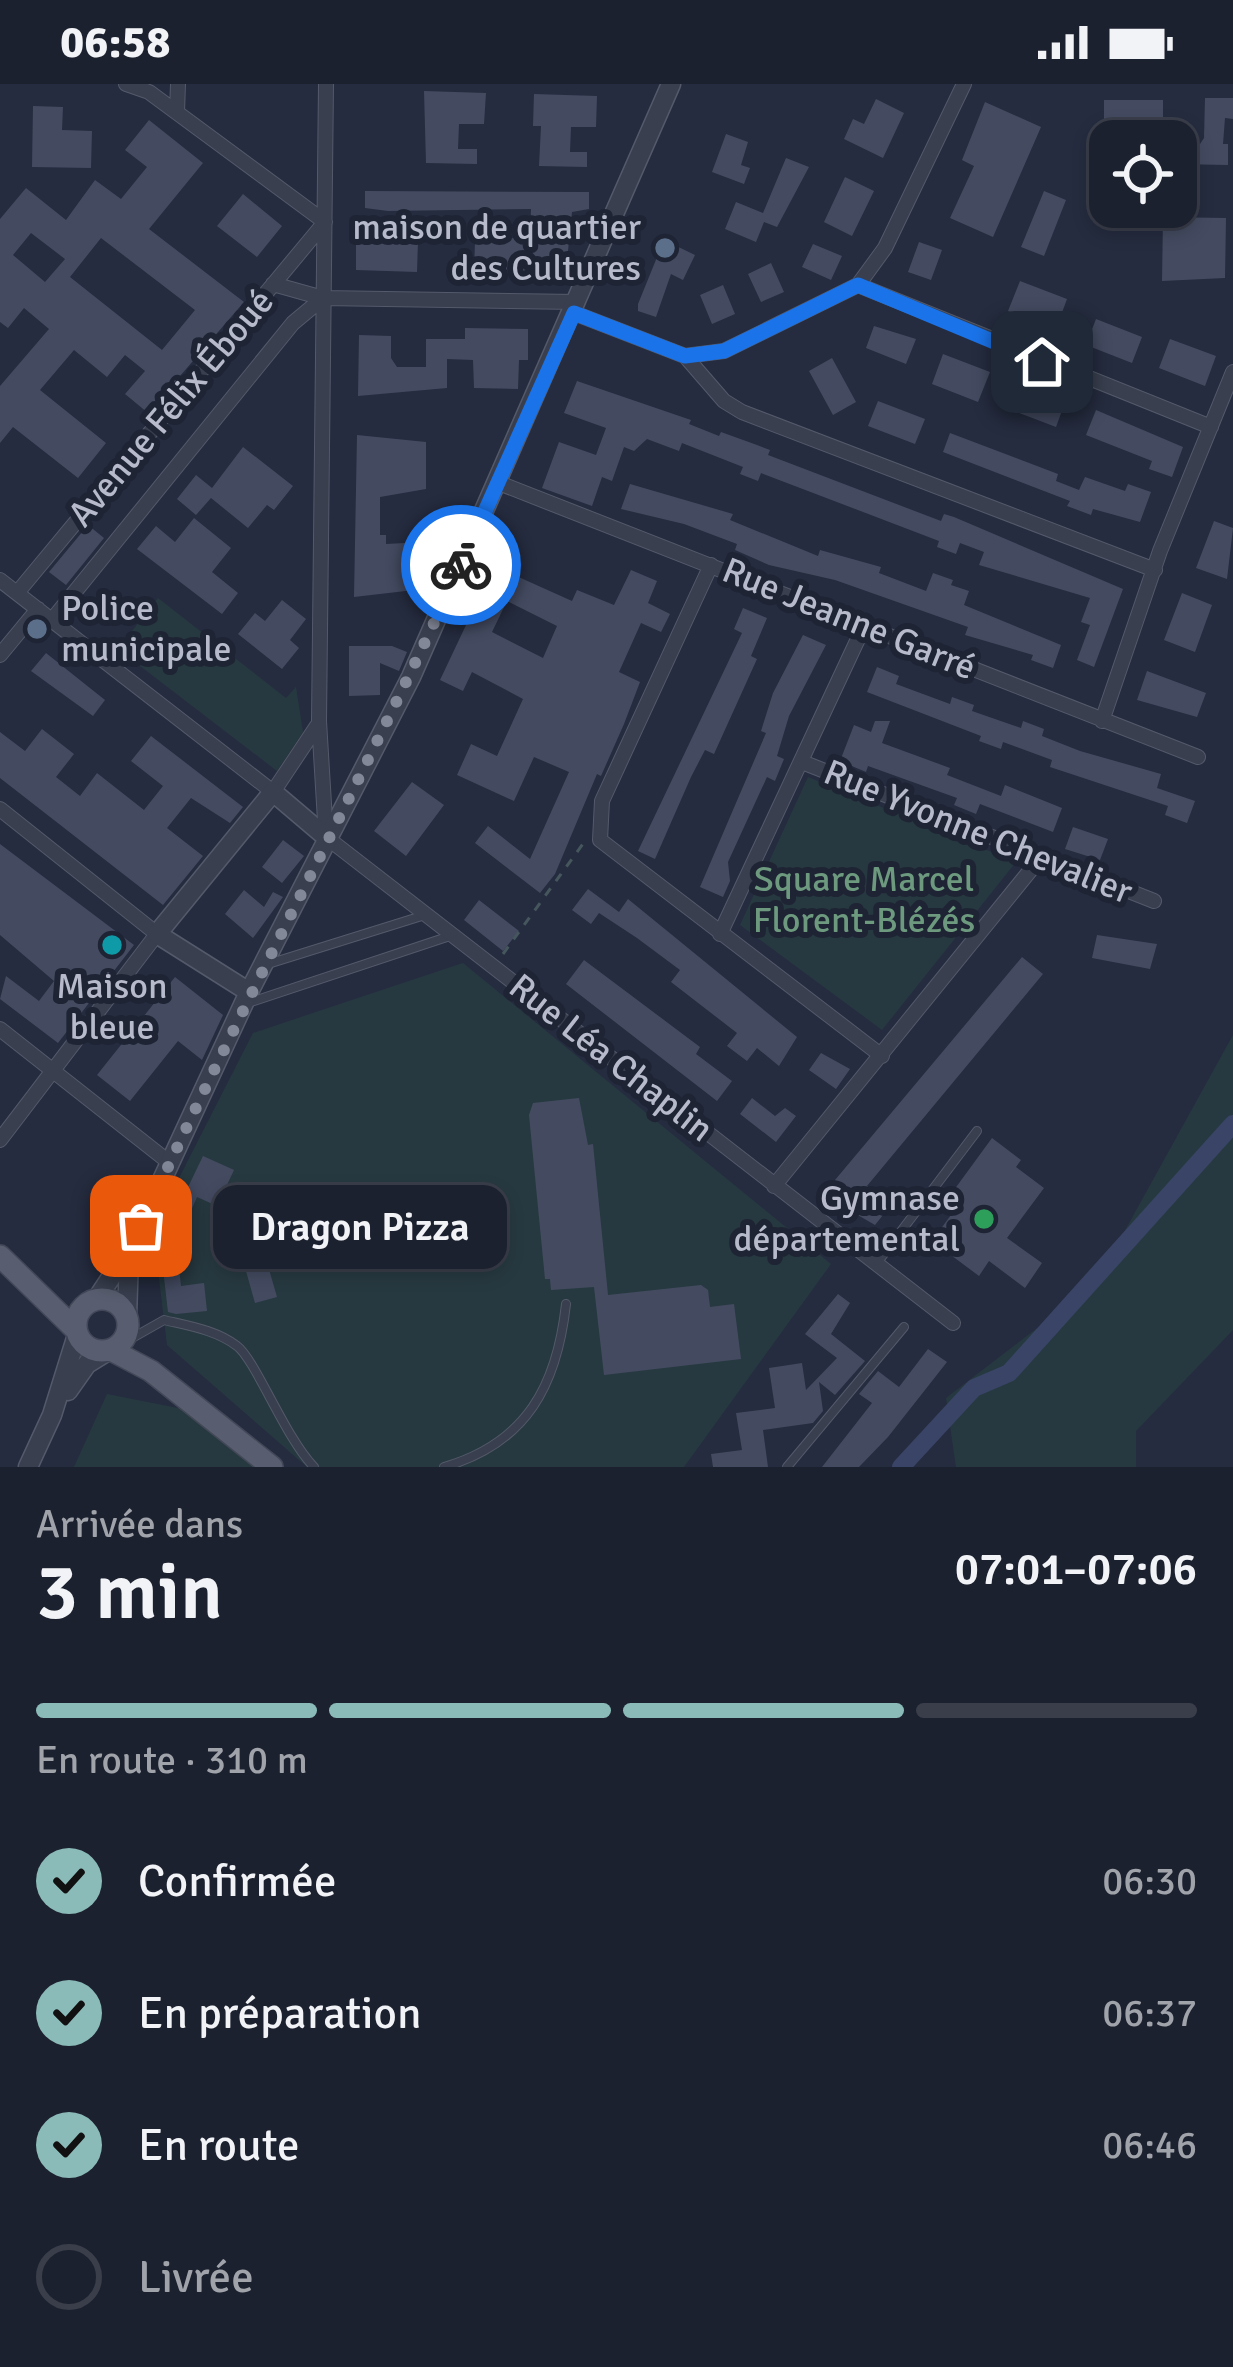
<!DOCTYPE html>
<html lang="fr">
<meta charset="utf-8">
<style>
body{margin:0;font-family:Signika,sans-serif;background:#252937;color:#f1f3f6;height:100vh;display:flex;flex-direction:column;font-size:45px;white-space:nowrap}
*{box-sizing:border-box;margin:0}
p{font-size:39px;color:#a0a3aa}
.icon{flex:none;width:66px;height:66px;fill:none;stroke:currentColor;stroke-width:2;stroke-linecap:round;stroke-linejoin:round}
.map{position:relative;height:1383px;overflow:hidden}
.side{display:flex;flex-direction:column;background:#1c212f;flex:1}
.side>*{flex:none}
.fabs{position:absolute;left:1089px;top:36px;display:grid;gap:24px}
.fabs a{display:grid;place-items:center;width:108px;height:108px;border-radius:24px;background:#1c212f;box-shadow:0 6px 18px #0003,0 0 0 3px #3a3e4b;font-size:60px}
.pin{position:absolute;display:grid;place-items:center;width:102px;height:102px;color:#fff;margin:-51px;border-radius:24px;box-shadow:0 6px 18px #0006}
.courier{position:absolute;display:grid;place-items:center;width:120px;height:120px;margin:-60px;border:9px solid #1a73e8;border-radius:50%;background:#fff;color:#222;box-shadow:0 3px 15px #0007}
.bubble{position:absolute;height:84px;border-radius:24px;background:#1c212f;box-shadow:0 6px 18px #0003,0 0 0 3px #3a3e4b;font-size:39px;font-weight:600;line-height:84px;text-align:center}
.head em{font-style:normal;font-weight:600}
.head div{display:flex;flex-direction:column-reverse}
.head{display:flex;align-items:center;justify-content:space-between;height:204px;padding:0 36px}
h1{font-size:78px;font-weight:600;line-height:90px}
.bar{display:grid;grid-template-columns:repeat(4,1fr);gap:18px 12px;align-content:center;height:144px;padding:0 36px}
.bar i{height:15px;border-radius:9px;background:#3a3e4b}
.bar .current{background:#8bbbb9}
.bar p{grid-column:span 4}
ol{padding:0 36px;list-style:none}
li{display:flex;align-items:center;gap:36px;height:132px}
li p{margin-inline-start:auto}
li .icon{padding:12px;border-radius:50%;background:#8bbbb9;color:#111;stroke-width:4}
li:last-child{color:#a0a3aa}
li i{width:66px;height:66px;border:6px solid #3a3e4b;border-radius:50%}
.status{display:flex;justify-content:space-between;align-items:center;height:84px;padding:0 60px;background:#1c212f;direction:ltr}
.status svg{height:33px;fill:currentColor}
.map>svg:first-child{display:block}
.green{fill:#273940}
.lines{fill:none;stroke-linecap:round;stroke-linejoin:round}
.canal{stroke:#394466;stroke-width:18}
.building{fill:#444b61;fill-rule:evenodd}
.service-casing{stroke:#545a6a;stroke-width:10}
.minor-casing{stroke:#545a6a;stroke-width:16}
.tertiary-casing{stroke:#545a6a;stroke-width:21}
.primary-casing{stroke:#434858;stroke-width:24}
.path{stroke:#45565d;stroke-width:3;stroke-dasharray:9 9;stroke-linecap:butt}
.service{stroke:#393f4f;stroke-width:8}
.minor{stroke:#393f4f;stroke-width:14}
.tertiary{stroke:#393f4f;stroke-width:18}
.primary{stroke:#585d6f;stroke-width:21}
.done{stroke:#838899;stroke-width:12;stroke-dasharray:0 21.6}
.route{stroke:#1a73e8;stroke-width:15}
.service-dot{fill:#5c6f8a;stroke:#1e2434;stroke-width:4.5}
.culture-dot{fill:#0f9aa8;stroke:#1e2434;stroke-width:4.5}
.leisure-dot{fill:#2e9e5b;stroke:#1e2434;stroke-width:4.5}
.labels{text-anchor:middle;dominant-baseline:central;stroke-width:12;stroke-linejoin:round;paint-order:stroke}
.poi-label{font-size:36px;fill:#b6baca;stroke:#1e2434;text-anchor:end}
.street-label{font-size:36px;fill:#b6baca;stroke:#1e2434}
.park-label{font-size:36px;fill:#6d9a7f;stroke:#1e2434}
</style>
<div class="status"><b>06:58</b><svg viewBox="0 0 49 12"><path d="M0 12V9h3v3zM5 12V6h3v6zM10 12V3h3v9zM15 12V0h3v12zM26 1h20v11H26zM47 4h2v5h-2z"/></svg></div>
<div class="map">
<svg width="1233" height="1383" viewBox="0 0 1233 1383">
<rect width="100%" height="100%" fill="#252c3f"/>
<path class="green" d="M 158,514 L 286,614 L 296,603 L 303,648 L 277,687 L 118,565 Z
M 808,693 L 1016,778 L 882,946 L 740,841 Z
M 463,879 L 831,1180 L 684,1383 L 307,1383 L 167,1261 L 153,1145 L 253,949 Z
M 1233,951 L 1233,1246 L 1136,1347 L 1136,1383 L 956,1383 L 946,1314 L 1096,1199 Z
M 107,1310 L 188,1326 L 255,1383 L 74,1383 Z"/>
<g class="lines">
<path class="canal" d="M 901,1383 L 974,1304 L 1009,1289 L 1233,1040"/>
</g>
<path class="building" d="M 424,7 L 486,9 L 484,40 L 459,40 L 458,65 L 477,65 L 477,80 L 426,79 Z
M 534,10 L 597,12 L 596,43 L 571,43 L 570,68 L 587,68 L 587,83 L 539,82 L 541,42 L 533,42 Z
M 1205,14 L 1233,14 L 1233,35 L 1225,34 L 1223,60 L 1228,60 L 1228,81 L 1176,80 L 1176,60 L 1200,60 L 1204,54 Z
M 876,15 L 904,29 L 883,74 L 844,55 L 853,35 L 864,40 Z
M 1104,16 L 1163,16 L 1163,38 L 1142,38 L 1142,57 L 1128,57 L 1129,38 L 1104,38 Z
M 985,18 L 1041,43 L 993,153 L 950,134 L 974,82 L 962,76 Z
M 33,22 L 63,23 L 62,46 L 92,47 L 91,84 L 32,83 Z
M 149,36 L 203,79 L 149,145 L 244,218 L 148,329 L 125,310 L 145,287 L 125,271 L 107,293 L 74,266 L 40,306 L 106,359 L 78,394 L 13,343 L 0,359 L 0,302 L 49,245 L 24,224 L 8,244 L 0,238 L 0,135 L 26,104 L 66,136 L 95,96 L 121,115 L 147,83 L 125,66 ZM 31,149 L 65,175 L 45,198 L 13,171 ZM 101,154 L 195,226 L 162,266 L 70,193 Z
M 726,50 L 748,58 L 741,81 L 750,84 L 744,100 L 712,88 Z
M 786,74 L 809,83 L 777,143 L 764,138 L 756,158 L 725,145 L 736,118 L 763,129 Z
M 845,93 L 874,107 L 852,152 L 824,138 Z
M 365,107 L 589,108 L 589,125 L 572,128 L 565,196 L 512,196 L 512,189 L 474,189 L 475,157 L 530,153 L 531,125 L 388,127 L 365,124 Z
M 1044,107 L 1066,116 L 1044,172 L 1021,163 Z
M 243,110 L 282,142 L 257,173 L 217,142 Z
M 1163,133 L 1226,134 L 1225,194 L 1162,197 Z
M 356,155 L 418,157 L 417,188 L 356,186 Z
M 664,156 L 695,171 L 683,196 L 671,190 L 656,233 L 638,227 L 638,220 Z
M 919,158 L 942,166 L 931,196 L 908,188 Z
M 813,160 L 842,172 L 831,196 L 802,183 Z
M 771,179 L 784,208 L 761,218 L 748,190 Z
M 1020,197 L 1067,215 L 1056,245 L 1008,227 Z
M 723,201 L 735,230 L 712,240 L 700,211 Z
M 1096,235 L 1142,253 L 1132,279 L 1086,261 Z
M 874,242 L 916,255 L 906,280 L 866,264 Z
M 465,244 L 528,245 L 528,276 L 519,276 L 518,305 L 474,304 L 473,276 L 447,275 L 447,304 L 358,312 L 359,251 L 391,252 L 391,274 L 397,283 L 426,283 L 426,255 L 465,255 Z
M 1170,255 L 1216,272 L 1205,302 L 1159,284 Z
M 943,270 L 990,288 L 978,318 L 932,300 Z
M 832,274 L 856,318 L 833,331 L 809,287 Z
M 1021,295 L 1067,313 L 1056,343 L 1009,325 Z
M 577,297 L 691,336 L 689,340 L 719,352 L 721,348 L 757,361 L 770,366 L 768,371 L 941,437 L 944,430 L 954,433 L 1123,505 L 1094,583 L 1077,576 L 1090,541 L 1081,538 L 1090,514 L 979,481 L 984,468 L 960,459 L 956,470 L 937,463 L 939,457 L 761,389 L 758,397 L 740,390 L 743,383 L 682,359 L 679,367 L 647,355 L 634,367 L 624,363 L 612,397 L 602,393 L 592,422 L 542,404 L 559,358 L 596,371 L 606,344 L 564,329 Z
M 878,317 L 925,335 L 915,360 L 868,342 Z
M 1096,326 L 1183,363 L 1172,393 L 1149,385 L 1152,377 L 1086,351 Z
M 950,349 L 1058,390 L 1056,397 L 1079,406 L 1085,393 L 1125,407 L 1128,400 L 1151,408 L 1140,438 L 1093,425 L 1091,431 L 1067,422 L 1070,417 L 943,368 Z
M 357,351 L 426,358 L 426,405 L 380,413 L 380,451 L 386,451 L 386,460 L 424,458 L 423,505 L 354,513 Z
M 243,363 L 293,402 L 274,426 L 267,421 L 248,444 L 211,414 L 196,431 L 177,415 L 196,391 L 212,404 Z
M 630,400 L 733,430 L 730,436 L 818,472 L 820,466 L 881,483 L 879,489 L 926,507 L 933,489 L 953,496 L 951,501 L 969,507 L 964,521 L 1061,561 L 1053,584 L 1031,576 L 1033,571 L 965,551 L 968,543 L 835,496 L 769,481 L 735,466 L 737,460 L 684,440 L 621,425 Z
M 194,434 L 231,464 L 212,488 L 238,509 L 222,530 L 137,465 L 156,442 L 175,458 Z
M 1214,437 L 1233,444 L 1227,495 L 1196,484 Z
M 88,441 L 104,454 L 66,501 L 49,488 Z
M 494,482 L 572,517 L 577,506 L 614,521 L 631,486 L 657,497 L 648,519 L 670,530 L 661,548 L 641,539 L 619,588 L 640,598 L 624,640 L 601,692 L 597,690 L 555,790 L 540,809 L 475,759 L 488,742 L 530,775 L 569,688 L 534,673 L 514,717 L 457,691 L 471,660 L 497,672 L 523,615 L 472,588 L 463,607 L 440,596 ZM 507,517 L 557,542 L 543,574 L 492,548 Z
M 1182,509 L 1212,521 L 1195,568 L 1164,556 Z
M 282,516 L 306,535 L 290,556 L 299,564 L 282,585 L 238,550 L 255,529 L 265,537 Z
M 743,524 L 767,534 L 751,572 L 757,575 L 714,670 L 705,666 L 691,693 L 655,775 L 638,767 L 742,549 L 734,545 Z
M 803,551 L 826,561 L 789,632 L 777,672 L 784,675 L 775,697 L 767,693 L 728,778 L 730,797 L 723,813 L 700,803 L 766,649 L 761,647 L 773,609 Z
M 349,562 L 392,562 L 407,568 L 399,587 L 380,579 L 380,611 L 349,612 Z
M 46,569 L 105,616 L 93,632 L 31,587 Z
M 877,583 L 899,592 L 896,600 L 950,620 L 952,613 L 974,621 L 972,627 L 1021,644 L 1023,637 L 1044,645 L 1042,652 L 1080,667 L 1161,690 L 1157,704 L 1195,717 L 1187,739 L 1165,731 L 1168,722 L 1050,683 L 1052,676 L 1003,658 L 1001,665 L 979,657 L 981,652 L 867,608 Z
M 1147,587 L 1206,609 L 1197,633 L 1137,616 Z
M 875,637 L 890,637 L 882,659 L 950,684 L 947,691 L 1001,712 L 1005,701 L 1062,724 L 1053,748 L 980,720 L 976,730 L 954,721 L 957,714 L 868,682 L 866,688 L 840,677 L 854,641 L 871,648 Z
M 42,645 L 74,670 L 56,693 L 80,712 L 97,689 L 144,726 L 163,702 L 131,677 L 151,652 L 243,723 L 230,739 L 191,714 L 167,744 L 203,772 L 163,821 L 0,694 L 0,648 L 25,667 Z
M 412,698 L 444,721 L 406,772 L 374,747 Z
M 1073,743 L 1108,755 L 1100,776 L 1065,765 Z
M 283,756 L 304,772 L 282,799 L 262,783 Z
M 0,760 L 134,861 L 58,959 L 0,915 L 6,892 L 39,917 L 54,897 L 0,851 Z
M 588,805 L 619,828 L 628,815 L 797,953 L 779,982 L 757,964 L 747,977 L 727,962 L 737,949 L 671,898 L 680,886 L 637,854 L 599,829 L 591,840 L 572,826 Z
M 244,806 L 264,823 L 273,808 L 283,813 L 253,854 L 225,830 Z
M 479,816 L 519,847 L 503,867 L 464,836 Z
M 1097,851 L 1157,860 L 1150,885 L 1092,874 Z
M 1022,873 L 1043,890 L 867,1102 L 891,1121 L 875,1141 L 849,1126 L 828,1110 L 835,1096 Z
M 584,876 L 700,963 L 696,970 L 732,997 L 717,1017 L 566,900 Z
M 175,893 L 223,931 L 202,976 L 178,957 L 130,1017 L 97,991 Z
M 821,969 L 850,985 L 836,1005 L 809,986 Z
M 579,1014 L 588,1061 L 593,1060 L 608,1211 L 701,1201 L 708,1206 L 710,1223 L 734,1220 L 741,1275 L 604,1291 L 594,1203 L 551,1206 L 550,1195 L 545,1195 L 529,1031 L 533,1019 Z
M 752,1014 L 775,1032 L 785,1024 L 796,1032 L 776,1058 L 740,1030 Z
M 992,1054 L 1021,1076 L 1016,1083 L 1044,1104 L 1007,1154 L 1042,1179 L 1025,1204 L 989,1177 L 979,1192 L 932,1157 L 964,1113 L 954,1106 Z
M 203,1072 L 234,1086 L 217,1122 L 197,1113 L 170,1175 L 178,1174 L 181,1202 L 204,1199 L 207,1227 L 176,1230 L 168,1228 L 162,1176 L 167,1175 L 166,1149 Z
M 264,1168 L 277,1213 L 255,1219 L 242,1173 Z
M 838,1210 L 850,1219 L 831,1250 L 865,1277 L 835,1311 L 819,1298 L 823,1327 L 813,1339 L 763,1346 L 768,1383 L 713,1383 L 711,1370 L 742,1366 L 736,1329 L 775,1324 L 769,1284 L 802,1279 L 806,1306 L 837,1274 L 805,1250 Z
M 928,1265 L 947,1278 L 888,1353 L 859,1383 L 822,1383 L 872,1319 L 859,1310 L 878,1287 L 899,1303 Z"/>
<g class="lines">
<g class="service-casing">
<path id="service" d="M 268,880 L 425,831
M 248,919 L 450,852
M 877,1179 L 977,1047
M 134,1253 L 164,1236 C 189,1242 216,1246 237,1262 C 255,1275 286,1355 314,1383
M 444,1383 C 527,1359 557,1301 566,1220
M 787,1383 L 904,1243"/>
</g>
<g class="minor-casing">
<path id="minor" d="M 326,0 L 319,637 L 326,753 L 953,1239
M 177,28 L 178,0
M 273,200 L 323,214 L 577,218
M 858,201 L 1211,343
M 574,229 L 685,272 L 724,317 L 742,328 L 1155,486
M 685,272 L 724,267 L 858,201 L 885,164 L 964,0
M 499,399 L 1198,673
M 711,481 L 602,717 L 600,756 L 882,972
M 0,496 L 273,708 L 317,642
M 17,509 L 325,138 L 149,8 L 126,0
M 52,536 L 293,239 L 323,214
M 0,571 L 38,525
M 1102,637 L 1160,467 L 1233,288
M 802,678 L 1154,817
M 0,725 L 157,850 L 0,1056
M 720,850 L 865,540
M 0,945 L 170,1079
M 774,1102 L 1042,772"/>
</g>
<g class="tertiary-casing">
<path id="tertiary" d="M 249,908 L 157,850 L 273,708 L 326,753
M 96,1216 L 131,1163 L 249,908 L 411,593 L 671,0
M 127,1233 L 129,1174
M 68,1307 L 87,1280 L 108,1267
M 28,1383 L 52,1331 L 77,1251"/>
</g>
<g class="primary-casing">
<path id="primary" d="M 0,1172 L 76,1246
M76 1241a26 26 0 1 1 52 0a26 26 0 1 1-52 0Z
M 111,1266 L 151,1287 L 272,1383"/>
</g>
<path class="path" d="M 503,870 L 585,757"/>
<use href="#service" class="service"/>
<use href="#minor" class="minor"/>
<use href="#tertiary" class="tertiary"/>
<use href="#primary" class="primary"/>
</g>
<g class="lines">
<path class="done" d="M 141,1142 C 242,918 359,704 461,481"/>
<path class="route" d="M 461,481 L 574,229 L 685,272 L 724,267 L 858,201 L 1042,278"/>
</g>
<g class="service-dot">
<circle cx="665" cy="164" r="12"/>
<circle cx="37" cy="545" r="12"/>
</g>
<circle class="culture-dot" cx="112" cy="861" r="12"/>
<circle class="leisure-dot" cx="984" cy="1135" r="12"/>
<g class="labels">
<g class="poi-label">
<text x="641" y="143">maison de quartier<tspan x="641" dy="41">des Cultures</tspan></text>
<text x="61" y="524" text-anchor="start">Police<tspan x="61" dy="41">municipale</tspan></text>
<text x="112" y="902" text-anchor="middle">Maison<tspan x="112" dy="41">bleue</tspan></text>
<text x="960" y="1114">Gymnase<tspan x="960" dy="41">départemental</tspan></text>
</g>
<g class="street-label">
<text transform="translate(171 324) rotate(-50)">Avenue Félix Éboué</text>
<text transform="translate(849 535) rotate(22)">Rue Jeanne Garré</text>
<text transform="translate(978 748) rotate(22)">Rue Yvonne Chevalier</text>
<text transform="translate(611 974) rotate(38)">Rue Léa Chaplin</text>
</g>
<g class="park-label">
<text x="864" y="795">Square Marcel<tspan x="864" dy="41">Florent-Blézés</tspan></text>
</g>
</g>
</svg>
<div class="fabs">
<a><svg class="icon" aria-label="locate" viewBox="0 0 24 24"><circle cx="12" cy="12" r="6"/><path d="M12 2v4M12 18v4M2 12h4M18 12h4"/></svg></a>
</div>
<div class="pin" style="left:141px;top:1142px;background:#ea580c"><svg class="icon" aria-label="bag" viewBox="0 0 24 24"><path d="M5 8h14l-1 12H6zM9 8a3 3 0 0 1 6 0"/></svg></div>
<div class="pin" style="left:1042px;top:278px;background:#1f2937"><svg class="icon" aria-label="home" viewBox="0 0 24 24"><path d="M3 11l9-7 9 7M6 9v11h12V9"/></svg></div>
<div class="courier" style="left:461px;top:481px"><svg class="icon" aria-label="bike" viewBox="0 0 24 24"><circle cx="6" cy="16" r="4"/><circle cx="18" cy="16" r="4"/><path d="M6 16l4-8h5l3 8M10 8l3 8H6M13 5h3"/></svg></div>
<div class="bubble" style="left:213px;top:1101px;width:294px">Dragon Pizza</div>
</div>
<section class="side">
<div class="head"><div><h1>3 min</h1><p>Arrivée dans</p></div><em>07:01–07:06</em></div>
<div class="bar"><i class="current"></i><i class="current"></i><i class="current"></i><i></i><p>En route · 310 m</p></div>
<ol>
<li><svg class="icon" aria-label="check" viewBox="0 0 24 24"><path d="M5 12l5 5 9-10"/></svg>Confirmée<p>06:30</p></li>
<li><svg class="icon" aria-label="check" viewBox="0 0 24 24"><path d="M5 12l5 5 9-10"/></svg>En préparation<p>06:37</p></li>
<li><svg class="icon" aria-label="check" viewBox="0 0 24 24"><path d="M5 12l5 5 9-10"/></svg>En route<p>06:46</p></li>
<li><i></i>Livrée</li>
</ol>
</section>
